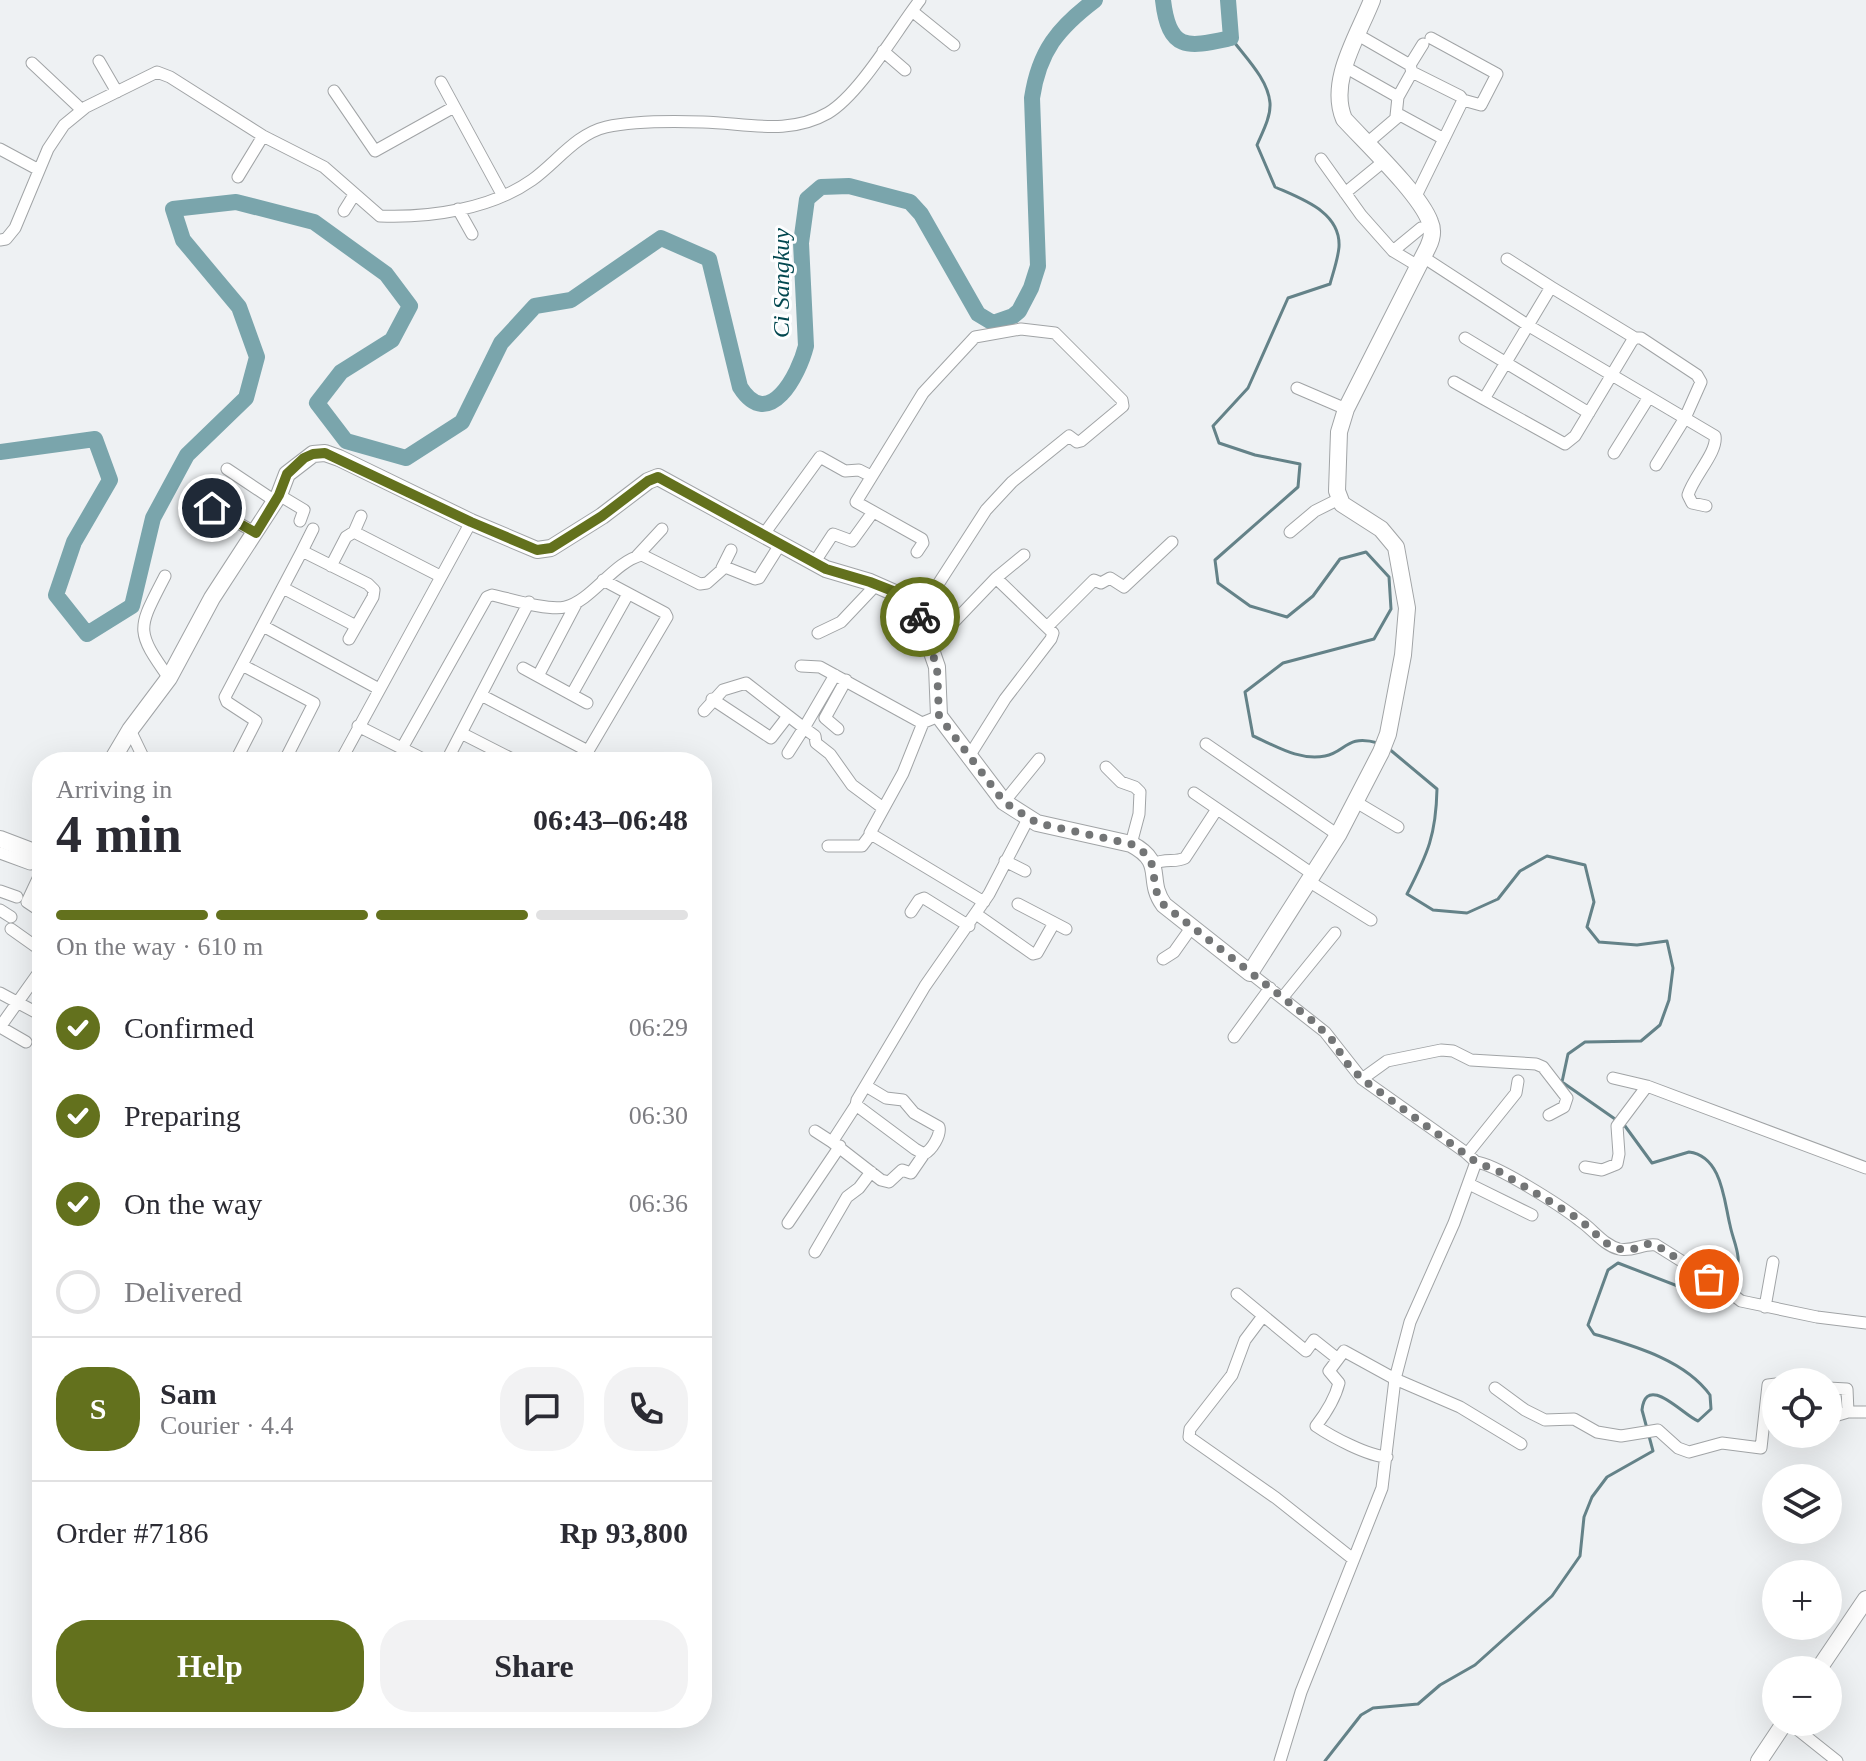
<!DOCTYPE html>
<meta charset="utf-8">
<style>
body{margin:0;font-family:Georgia,serif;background:#f2f2f3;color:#2b2b33;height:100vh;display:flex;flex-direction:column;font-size:30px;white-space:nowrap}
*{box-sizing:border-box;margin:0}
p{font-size:26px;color:#7c7c81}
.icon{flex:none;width:44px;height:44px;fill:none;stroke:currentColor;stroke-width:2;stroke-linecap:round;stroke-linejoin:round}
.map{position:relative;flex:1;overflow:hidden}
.drawer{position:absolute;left:32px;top:752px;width:680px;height:976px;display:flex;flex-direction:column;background:#fff;border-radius:32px;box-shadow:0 8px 32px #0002}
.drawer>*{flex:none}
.fabs{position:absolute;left:1762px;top:1368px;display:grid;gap:16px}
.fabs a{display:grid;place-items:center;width:80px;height:80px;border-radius:50%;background:#fff;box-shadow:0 8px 32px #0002;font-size:40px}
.pin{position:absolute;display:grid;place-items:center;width:68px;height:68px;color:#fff;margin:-34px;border:4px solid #fff;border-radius:50%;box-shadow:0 2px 8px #0007}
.courier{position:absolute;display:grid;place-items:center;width:80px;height:80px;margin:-40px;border:6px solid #63711d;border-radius:50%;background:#fff;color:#222;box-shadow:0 2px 10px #0007}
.head em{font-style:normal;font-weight:800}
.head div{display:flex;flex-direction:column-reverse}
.head{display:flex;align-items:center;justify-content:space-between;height:136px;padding:0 24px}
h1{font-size:52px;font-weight:800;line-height:60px}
.bar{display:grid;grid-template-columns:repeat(4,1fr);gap:12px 8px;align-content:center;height:96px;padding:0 24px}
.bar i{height:10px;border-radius:6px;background:#e1e1e2}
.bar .selected{background:#63711d}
.bar p{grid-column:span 4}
.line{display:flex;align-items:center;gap:20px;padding:0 24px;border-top:2px solid #e1e1e2}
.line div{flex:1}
.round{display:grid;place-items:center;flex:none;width:84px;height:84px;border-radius:32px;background:#f2f2f3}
ol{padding:0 24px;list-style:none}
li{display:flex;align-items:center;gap:24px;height:88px}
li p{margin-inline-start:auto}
li .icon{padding:8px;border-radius:50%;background:#63711d;color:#fff;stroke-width:4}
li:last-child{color:#7c7c81}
li i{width:44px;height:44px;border:4px solid #e1e1e2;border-radius:50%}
.primary-button{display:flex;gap:16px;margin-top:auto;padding:16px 24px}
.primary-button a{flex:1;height:92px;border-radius:32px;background:#63711d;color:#fff;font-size:32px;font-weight:800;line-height:92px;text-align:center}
.primary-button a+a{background:#f2f2f3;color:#2b2b33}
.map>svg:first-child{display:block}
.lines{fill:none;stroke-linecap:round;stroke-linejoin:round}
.stream{stroke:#648288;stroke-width:3}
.river{stroke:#7aa5ac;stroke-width:16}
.street-casing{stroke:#a1a4a6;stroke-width:13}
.secondary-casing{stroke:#a1a4a6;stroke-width:18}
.primary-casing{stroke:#a1a4a6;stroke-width:18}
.street{stroke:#fff;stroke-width:11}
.secondary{stroke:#fff;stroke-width:16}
.primary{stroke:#fff;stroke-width:16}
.done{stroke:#737576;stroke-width:8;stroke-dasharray:0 14.4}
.route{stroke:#63711d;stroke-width:10}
.labels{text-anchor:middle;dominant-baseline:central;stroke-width:6;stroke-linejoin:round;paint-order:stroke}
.water-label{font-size:24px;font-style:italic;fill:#02474f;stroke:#fdfeff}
</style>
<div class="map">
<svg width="1866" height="1761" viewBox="0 0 1866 1761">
<rect width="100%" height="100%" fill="#eef1f3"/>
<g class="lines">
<path class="stream" d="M 1231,38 C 1245,57 1268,79 1270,103 C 1271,117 1262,133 1257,145 L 1275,187 C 1302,199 1341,212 1339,247 C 1338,259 1333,273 1330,284 L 1288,298 L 1248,388 L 1213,426 L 1219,443 L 1255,455 L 1300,464 L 1298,487 L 1215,560 L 1218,583 L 1250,606 L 1287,617 L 1313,596 L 1340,559 L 1366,552 L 1389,577 L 1391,609 L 1374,639 L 1283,663 L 1245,692 L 1253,736 C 1276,746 1299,761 1325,756 C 1346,752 1346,734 1378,743
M 1388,748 L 1437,789 C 1436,835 1428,853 1407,894 L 1433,910 L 1467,913 L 1498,899 L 1520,871 L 1547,856 L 1585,865 L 1594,902 L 1587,927 L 1599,942 L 1637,945 L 1667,941 L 1673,968 L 1669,1000 L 1660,1025 L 1641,1041 L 1585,1042 L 1568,1054 L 1562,1082 L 1625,1126 L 1652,1163 L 1689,1152 C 1722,1156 1724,1201 1730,1225 C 1732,1236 1737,1246 1738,1257 C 1739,1267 1735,1278 1730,1287
M 1325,1761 L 1361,1715 L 1373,1708 L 1418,1704 L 1440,1685 L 1475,1665 L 1552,1596 L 1580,1556 L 1584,1517 L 1592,1497 L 1607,1477 L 1653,1451 L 1642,1410 C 1646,1372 1684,1416 1698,1421 L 1711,1409 L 1710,1395 C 1685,1360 1634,1346 1594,1334 L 1588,1325 L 1608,1270 L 1618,1263 L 1714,1300 L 1723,1299 L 1726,1294"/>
<path class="river" d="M 1163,0 C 1169,53 1189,47 1231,38 L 1228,0
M 0,452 L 95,439 L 110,480 L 74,542 L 56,595 L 87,634 L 132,606 L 153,518 L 187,455 L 246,398 L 257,357 L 239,307 L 183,240 L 173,209 L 236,202 L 314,222 L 386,274 L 410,306 L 392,340 L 341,372 L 317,403 L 346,441 L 406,458 L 462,422 L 501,343 L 535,306 L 571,300 L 661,238 L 709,259 L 740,387 C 769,433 799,374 806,346 L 801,243 L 807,199 L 821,187 L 849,186 L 910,202 L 921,214 L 978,314 L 993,323 L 1013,316 L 1019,311 L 1031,288 L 1038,266 L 1032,98 C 1039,51 1058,28 1095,0"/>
<g class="street-casing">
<path id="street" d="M 912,11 L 954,45
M 1358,35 L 1410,65 L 1412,72 L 1398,97 L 1396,116
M 1431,38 L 1497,74 L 1481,105 L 1463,100
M 883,51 L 905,70
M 99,61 L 117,92
M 32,63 L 82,110
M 1410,65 L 1423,44
M 1345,67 L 1398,97
M 1412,72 L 1460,96 L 1463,100 L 1415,198
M 441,82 L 503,196
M 334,91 L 375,151 L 454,107
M 1366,144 L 1400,115 L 1444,139
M 0,149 L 39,170
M 1321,159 L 1361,215 L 1393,251 L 1418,266
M 238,177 L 263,136
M 1345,193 L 1383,162
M 458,209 L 472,234
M 344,211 L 354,195
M 0,240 L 6,239 L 15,228 L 48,149 L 64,125 L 86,107 L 157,72 L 170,77 L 263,136 L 324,167 L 380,216 C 430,218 491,209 532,180 C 556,163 576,134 606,127 C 633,121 674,121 703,122 C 746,123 788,136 828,113 C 860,94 896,31 920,0
M 1393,251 L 1421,228
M 1423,257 L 1529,326 L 1715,436 C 1718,452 1693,477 1688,495 L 1692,503 L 1706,506
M 1507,259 L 1551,287
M 1465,338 L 1589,413
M 1635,338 L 1551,287 L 1484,399 L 1565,444 L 1575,436 L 1632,341 L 1635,338 L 1641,338 L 1697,375 L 1701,382 L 1685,418 L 1656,465
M 1454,382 L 1484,399
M 1297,388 L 1346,409
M 1614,453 L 1649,397
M 227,469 L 275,501
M 279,495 L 304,510 L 300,521
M 212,508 L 256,533
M 354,532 L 361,516
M 1290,532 L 1315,511 L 1339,499
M 764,534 L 820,457 L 845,471 L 859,470 L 871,476
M 302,551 L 313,529
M 637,556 L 662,529
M 814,563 L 833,534 L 852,541 L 873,512
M 331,566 L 346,537 L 354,532 L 440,576
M 722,568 L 731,550
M 165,576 C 138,629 134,629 169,678
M 996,578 L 1024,555
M 283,588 L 356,626
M 904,597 L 922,598 L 935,589 L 986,510 L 1012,482 L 1069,436 L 1077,442 L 1081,441 L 1123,406 L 1122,400 L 1055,333 L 1021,329 L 975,337 L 923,393 L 856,502 L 922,539 L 923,543 L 917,552
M 951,625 L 996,578 L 1053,633 L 1051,639 L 1005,699 L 968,758
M 263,626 L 379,689
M 1047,627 L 1094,580 L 1101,583 L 1110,578 L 1124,587 L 1172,542
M 818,633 L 841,622 L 876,585
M 242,665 L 314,703 L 284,762
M 801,666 L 820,667 L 922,723 L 939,716
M 523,668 L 587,703
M 538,676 L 577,602
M 572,694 L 628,594
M 481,695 L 588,751 L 582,762
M 712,699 L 771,738 L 788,716
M 704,711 L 723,690 L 746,683 L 804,728 L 835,675
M 358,726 L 429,762
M 838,729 L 825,718 L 846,680
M 130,730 L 145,761
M 461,733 L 518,762
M 1206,744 L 1338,835
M 402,748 L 487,597 L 492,595 C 510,599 548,611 565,607 C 592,601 613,562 642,555 L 700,584 L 707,583 L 725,567 L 755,579 L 759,578 L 781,543
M 588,751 L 667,617 L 665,613 L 603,580
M 788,753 L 804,728 L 815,736 L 816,743 L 830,754 L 852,785 L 883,808
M 235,762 L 256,721 L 227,702 L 225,697 L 302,551 L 368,584 L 374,590 L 373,597 L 349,639
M 340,762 L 471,522
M 446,762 L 529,602
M 1106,767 L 1121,782 L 1135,787 L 1140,792 L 1139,814 L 1131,844
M 1194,793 L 1314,875
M 1004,802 L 1039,759
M 1356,802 L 1398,827
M 870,833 L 903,773 L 923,723
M 828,846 L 862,846 L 871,834 L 984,902
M 0,853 L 30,864
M 1005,861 L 1025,871
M 1153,864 C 1166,858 1175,863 1185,858 L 1217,809
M 42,870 L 27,902 L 42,912
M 1310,882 L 1371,920
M 0,891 L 17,897
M 1018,904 L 1066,929
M 0,910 L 11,917
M 911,912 L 919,900 L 924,898 L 969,926
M 976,914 L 1033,954 L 1037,953 L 1054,923
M 11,929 L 42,951
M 1163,959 L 1174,952 L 1191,928
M 1250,973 L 1325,1032 L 1362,1079 L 1465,1152 L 1476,1162 L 1454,1223 L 1410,1322 L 1395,1379 L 1382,1488 L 1301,1692 L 1280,1761
M 0,993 L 41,1015
M 1283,997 L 1335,933
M 1234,1037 L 1270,988
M 26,1042 L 0,1027 L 42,968
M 1613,1078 L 1647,1086 L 1866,1168
M 1362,1079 L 1387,1061 L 1441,1050 L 1453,1051 L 1471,1060 L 1536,1064 L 1543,1067 L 1567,1098 L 1564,1107 L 1549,1115
M 866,1086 L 886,1098 L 903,1100 L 914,1113 L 939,1127 C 941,1135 932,1150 924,1154 L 915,1149 L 856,1105 L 857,1100 L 925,986 L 989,894 L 1028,819
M 856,1105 L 832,1142 L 881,1180 L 889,1182 L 902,1170 L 911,1173 L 924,1154
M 815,1131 L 832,1142
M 1467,1154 L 1516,1093 L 1518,1081
M 1476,1162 C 1496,1164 1561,1206 1579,1220 C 1593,1229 1603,1245 1619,1249 C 1633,1252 1643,1243 1656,1245 L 1723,1287 L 1741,1301 L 1817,1317 L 1866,1323
M 1585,1167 L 1602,1170 L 1617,1164 L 1619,1154 L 1617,1126 L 1647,1086
M 1469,1184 L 1532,1215
M 788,1223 L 840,1146
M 815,1252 L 847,1197 L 859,1188 L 871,1172
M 1237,1294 L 1306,1351 L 1314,1340 L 1338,1359
M 1765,1307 L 1773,1262
M 1263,1316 L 1245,1340 L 1232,1375 L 1190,1429 L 1189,1437 L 1276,1498 L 1353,1559
M 1495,1388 L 1525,1410 L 1545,1420 L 1574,1419 L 1597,1432 L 1621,1436 L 1658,1430 L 1678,1448 L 1689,1452 L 1722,1443 L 1761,1448 L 1768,1385 L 1776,1384
M 1828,1388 L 1847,1389 L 1848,1412
M 1828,1418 L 1848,1412 L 1866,1412
M 1387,1457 C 1368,1456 1332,1437 1316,1426 C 1326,1413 1335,1399 1339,1383 L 1329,1371 L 1344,1351 L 1395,1379 L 1460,1407 L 1521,1444
M 1788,1722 L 1837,1761"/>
</g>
<g class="secondary-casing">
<path id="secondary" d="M 111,762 L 130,730 L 169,678 L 212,598 L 279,495 L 287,474 L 313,454 L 325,453 L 339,458 L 471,522 L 537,550 L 551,548 L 602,516 L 648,481 L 658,477 L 826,569 L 870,582 L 904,597 L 919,615 L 937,667 L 939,716 L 1004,802 L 1037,823 L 1131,844 C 1167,863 1145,879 1164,905 L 1250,973 L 1338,835 L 1381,752 L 1388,734 L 1403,655 L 1407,608 L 1396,547 L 1381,529 L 1342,504 L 1337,491 L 1339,432 L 1346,409 L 1428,247 C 1432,239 1434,231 1430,222 C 1420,194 1366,143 1344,119 C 1328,81 1358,36 1372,0
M 0,839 L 42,855"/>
</g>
<g class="primary-casing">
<path id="primary" d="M 1818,1670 L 1866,1599
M 1759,1761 L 1785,1722"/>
</g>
<use href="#street" class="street"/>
<use href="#secondary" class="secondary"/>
<use href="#primary" class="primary"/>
</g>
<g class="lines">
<path class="done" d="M 920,617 L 937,667 L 939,716 L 1004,802 L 1037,823 L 1131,844 C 1167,863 1144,880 1164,905 L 1314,1022 L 1333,1041 L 1345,1061 L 1362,1079 L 1476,1162 L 1498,1171 L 1551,1202 L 1580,1220 L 1606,1243 L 1619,1249 L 1631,1250 L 1647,1244 L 1656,1245 L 1709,1279"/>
<path class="route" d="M 212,508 L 256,533 L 279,495 L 287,474 L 304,458 L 313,454 L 325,453 L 471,522 L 537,550 L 551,548 L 602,516 L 648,481 L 658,477 L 826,569 L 870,582 L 898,593 L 920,617"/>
</g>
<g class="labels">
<g class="water-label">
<text transform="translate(781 283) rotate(-90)">Ci Sangkuy</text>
</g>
</g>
</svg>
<div class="fabs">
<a><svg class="icon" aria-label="locate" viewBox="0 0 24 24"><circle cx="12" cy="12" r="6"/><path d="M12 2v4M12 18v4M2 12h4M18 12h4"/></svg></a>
<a><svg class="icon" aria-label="layers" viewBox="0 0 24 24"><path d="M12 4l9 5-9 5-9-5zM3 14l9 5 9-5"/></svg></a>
<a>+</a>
<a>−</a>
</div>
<div class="pin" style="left:1709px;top:1279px;background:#ea580c"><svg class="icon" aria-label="bag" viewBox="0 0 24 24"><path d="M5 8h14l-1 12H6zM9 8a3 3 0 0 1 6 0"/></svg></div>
<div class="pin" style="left:212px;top:508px;background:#1f2937"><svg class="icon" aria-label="home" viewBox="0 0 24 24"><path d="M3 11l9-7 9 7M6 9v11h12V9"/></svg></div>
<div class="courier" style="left:920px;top:617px"><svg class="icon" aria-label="bike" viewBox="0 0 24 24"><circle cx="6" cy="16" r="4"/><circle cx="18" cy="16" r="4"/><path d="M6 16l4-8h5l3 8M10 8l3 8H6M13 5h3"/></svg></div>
<section class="drawer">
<div class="head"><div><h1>4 min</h1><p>Arriving in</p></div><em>06:43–06:48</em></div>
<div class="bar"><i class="selected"></i><i class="selected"></i><i class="selected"></i><i></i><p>On the way · 610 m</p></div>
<ol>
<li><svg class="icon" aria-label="check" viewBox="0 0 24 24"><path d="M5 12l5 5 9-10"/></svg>Confirmed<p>06:29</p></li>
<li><svg class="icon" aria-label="check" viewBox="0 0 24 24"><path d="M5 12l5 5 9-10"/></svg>Preparing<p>06:30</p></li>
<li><svg class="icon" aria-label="check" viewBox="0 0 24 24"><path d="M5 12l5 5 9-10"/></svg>On the way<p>06:36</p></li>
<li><i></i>Delivered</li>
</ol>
<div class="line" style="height:144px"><b class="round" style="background:#63711d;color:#fff">S</b><div><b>Sam</b><p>Courier · 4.4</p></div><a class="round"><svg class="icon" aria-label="chat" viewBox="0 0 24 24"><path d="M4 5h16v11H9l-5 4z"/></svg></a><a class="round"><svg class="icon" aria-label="phone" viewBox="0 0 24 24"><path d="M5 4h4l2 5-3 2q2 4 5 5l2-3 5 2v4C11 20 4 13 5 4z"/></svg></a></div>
<div class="line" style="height:104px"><div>Order #7186</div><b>Rp 93,800</b></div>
<div class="primary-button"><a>Help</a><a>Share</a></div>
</section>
</div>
